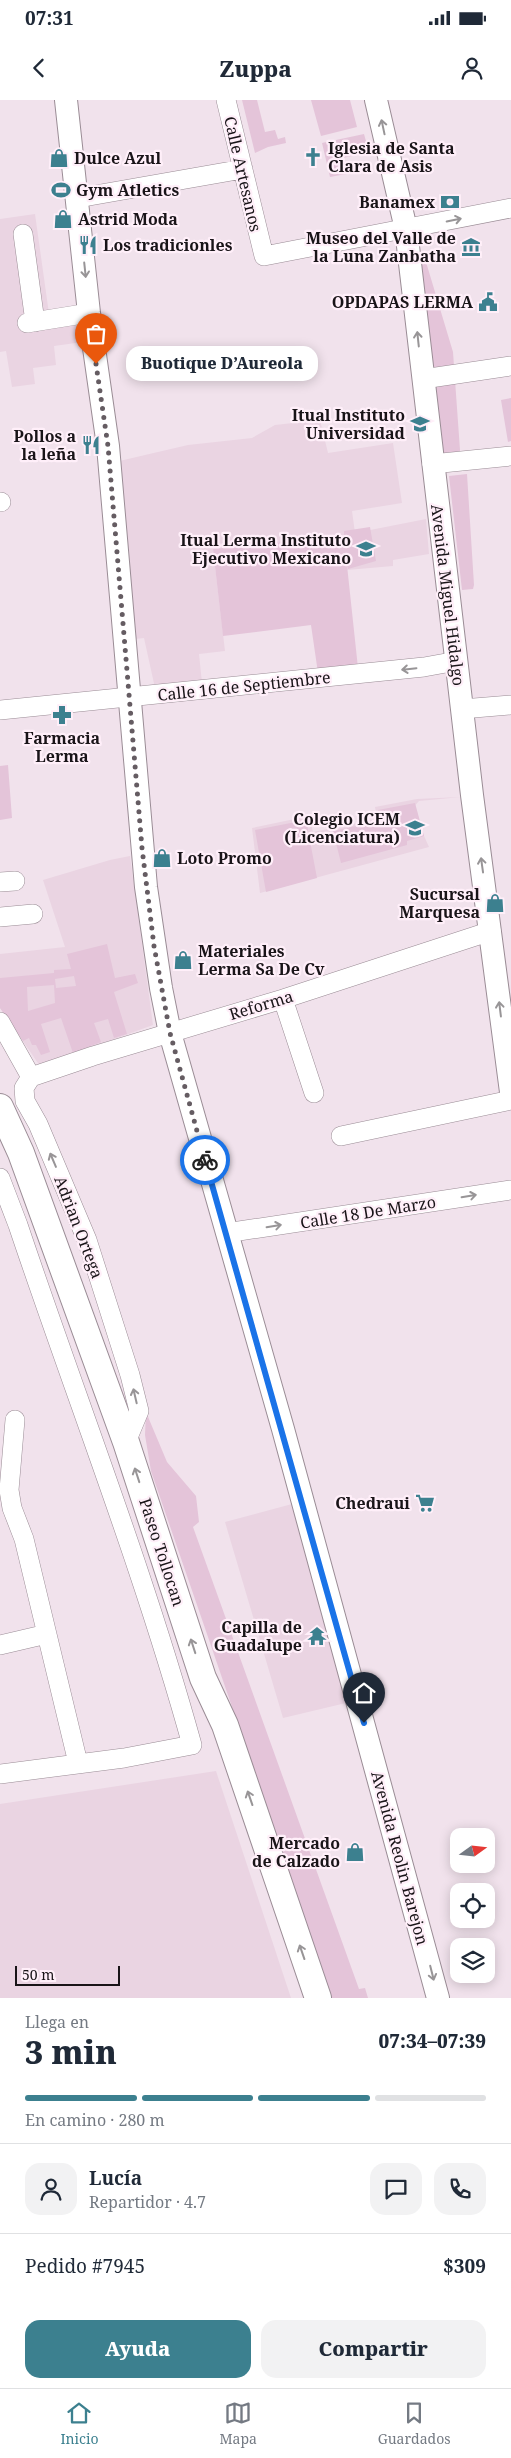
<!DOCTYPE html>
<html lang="es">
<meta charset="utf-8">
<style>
body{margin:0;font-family:"Noto Serif",serif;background:#f2f2f3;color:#1f2937;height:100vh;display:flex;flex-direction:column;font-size:19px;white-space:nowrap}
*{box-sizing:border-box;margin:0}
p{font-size:16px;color:#747a83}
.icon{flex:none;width:28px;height:28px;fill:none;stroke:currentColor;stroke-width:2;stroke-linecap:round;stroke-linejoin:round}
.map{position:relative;height:1898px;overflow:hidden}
.panel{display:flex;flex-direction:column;background:#fff;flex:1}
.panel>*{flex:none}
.needle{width:32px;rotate:75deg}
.buttons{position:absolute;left:450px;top:1728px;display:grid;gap:10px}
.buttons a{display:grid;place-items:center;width:45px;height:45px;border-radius:10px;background:#fff;box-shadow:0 2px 12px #0003;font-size:25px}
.scale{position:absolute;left:15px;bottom:12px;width:105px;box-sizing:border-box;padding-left:5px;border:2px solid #191418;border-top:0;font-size:14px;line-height:18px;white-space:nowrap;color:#191418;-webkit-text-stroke:4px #ffeff9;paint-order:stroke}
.pin{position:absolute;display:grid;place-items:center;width:42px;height:42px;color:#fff;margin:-51px -21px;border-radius:50% 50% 50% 0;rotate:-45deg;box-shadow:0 0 5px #0007}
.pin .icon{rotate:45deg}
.courier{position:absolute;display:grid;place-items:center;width:50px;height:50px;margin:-25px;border:4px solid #1a73e8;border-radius:50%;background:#fff;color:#222;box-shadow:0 1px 6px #0007}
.bubble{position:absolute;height:35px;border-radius:15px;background:#fff;box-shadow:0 2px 12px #0003;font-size:16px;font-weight:800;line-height:35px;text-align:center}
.overview em{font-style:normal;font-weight:800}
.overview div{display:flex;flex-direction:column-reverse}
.overview{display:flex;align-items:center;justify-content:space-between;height:85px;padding:0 25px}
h1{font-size:32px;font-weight:800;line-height:38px}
.bar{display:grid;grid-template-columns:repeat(4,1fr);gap:8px 5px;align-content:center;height:60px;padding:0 25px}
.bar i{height:6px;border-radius:4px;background:#e0e1e3}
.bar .selected{background:#3c808f}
.bar p{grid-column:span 4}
.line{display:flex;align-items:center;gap:12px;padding:0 25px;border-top:1px solid #e0e1e3}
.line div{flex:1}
.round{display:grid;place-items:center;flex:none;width:52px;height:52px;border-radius:15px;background:#f2f2f3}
.action{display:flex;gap:10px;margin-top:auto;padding:10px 25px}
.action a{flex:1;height:58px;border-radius:15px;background:#3c808f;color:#fff;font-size:20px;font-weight:800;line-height:58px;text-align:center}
.action a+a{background:#f2f2f3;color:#1f2937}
.status{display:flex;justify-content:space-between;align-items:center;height:35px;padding:0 25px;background:#fff;direction:ltr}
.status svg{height:14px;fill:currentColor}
header{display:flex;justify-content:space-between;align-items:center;height:65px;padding:0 25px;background:#fff;font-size:22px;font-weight:800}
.tabs{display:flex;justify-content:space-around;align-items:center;height:70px;border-top:1px solid #e0e1e3;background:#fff;font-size:14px;color:#747a83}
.tabs a{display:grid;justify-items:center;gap:2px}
.tabs .selected{color:#3c808f}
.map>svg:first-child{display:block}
.built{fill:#ead4e2}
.green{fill:#e4c4d9;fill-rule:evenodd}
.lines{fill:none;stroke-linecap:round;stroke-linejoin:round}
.minor-casing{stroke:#9a8c95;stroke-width:20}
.major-casing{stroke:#9a8c95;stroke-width:24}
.highway-casing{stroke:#9a8c95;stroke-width:28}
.minor{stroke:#fff;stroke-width:19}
.major{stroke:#fff;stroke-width:22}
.highway{stroke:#fff;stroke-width:26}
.oneway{stroke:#989597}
.done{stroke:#655c62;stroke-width:5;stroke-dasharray:0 9}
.route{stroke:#1a73e8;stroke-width:6}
.labels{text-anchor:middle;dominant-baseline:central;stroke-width:4.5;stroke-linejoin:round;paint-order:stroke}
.poi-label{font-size:16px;font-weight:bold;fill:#191418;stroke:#ffeff9;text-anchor:end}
.street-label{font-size:16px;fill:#191418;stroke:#ffeff9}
</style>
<div class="status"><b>07:31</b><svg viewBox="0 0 49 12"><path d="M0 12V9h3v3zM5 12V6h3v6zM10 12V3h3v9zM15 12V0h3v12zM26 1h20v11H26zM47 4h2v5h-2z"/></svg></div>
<header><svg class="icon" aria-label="back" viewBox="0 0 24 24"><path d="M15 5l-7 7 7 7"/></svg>Zuppa<svg class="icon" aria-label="person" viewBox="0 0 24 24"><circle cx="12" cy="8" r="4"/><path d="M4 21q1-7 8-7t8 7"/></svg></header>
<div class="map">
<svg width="511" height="1898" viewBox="0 0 511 1898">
<rect width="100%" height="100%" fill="#f1e2ec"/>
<path class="built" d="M 35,114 L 51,228 L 80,225 L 83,242 L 54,246 L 56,265 L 33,268 L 35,284 L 12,287 L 6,251 L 0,252 L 0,119 Z
M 320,320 L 328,353 L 393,343 L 402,403 L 352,411 L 355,433 L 426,419 L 429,454 L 393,460 L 393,466 L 347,470 L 344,436 L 213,449 L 225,551 L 199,554 L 202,583 L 155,588 L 144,538 L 135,539 L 115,362 L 188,345 L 252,338 L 275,325 Z
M 461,697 L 419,701 L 412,709 L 429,747 L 260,793 L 252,728 L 309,716 L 313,732 L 377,719 L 375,707 L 417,699 Z
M 130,756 L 153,925 L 40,966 L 0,908 L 0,854 L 65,847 L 43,780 L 110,760 Z
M 292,1404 L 346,1603 L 283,1618 L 225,1422 Z
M 216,1671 L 291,1898 L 0,1898 L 0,1704 Z"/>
<path class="green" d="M 242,0 L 257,0 L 265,32 L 275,30 L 278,39 L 285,37 L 286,43 L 268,47 L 255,53 Z
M 311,0 L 350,0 L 357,27 L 321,36 Z
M 364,34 L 369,52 L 343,58 L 346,74 L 330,77 L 322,43 Z
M 426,162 L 453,252 L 461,364 L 438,368 L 419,166 Z
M 511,298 L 511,341 L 508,342 L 501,300 Z
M 467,374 L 474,485 L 473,489 L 462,490 L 449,376 Z
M 370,427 L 376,461 L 348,469 L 346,456 L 358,568 L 318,573 L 311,525 L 223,536 L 213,449 L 344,436 L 344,431 Z
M 8,665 L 12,718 L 0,720 L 0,666 Z
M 415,703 L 424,736 L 407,741 L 407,745 L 341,763 L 333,731 L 379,721 L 378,710 Z
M 306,720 L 317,778 L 266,792 L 255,730 Z
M 107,844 L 115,878 L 135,874 L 138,883 L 114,892 L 127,934 L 114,938 L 108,919 L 94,923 L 101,942 L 73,953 L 61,918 L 41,924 L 50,952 L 41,955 L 36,945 L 32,945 L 29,938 L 23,941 L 0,908 L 0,878 L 54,873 L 54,870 L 71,869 L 67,854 ZM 74,876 L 76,886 L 56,888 L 55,879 ZM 54,885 L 55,903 L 28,911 L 27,887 Z
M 146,1312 L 167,1362 L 196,1396 L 199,1422 L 193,1427 L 359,1889 L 365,1888 L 368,1898 L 332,1898 L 151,1371 L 145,1335 Z"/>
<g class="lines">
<g class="minor-casing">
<path id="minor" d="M 226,0 L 264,156 L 511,108
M 78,98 L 243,69
M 23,134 L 35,222
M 27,223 L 89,213
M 423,279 L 511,266
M 432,364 L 511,356
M 0,402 L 1,402
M 462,609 L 511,605
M 0,610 L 424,567 L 457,561
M 0,782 L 15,781
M 0,817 L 33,814
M 283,899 L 314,993
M 0,922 L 31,977
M 31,977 L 93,956 L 283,899 L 491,831
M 31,977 L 24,988 L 25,1001 L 38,1024 L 87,1140 L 130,1275 L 139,1311 L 126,1342
M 341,1036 L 511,1000
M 0,1078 L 18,1125 C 76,1298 143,1468 192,1645 L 124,1658 L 0,1674
M 226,1133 L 511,1090
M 15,1320 L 9,1390 L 12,1408 L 24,1439 L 78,1663
M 0,1545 L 47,1534"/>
</g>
<g class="major-casing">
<path id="major" d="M 66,0 L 89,213 L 108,346 L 146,787 L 161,888 L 170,933 L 283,1329 L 438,1898
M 376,0 L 406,129 L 472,695 L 511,992"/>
</g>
<g class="highway-casing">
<path id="highway" d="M 0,1007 L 21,1053 L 126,1342 L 203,1578 L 225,1625 L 318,1898"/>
</g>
<use href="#minor" class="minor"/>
<use href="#major" class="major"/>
<use href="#highway" class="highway"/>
</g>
<defs><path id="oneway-shaft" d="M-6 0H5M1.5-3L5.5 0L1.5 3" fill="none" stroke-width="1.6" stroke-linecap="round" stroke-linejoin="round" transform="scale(1.25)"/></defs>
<g class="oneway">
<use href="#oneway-shaft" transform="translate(383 27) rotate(-102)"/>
<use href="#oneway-shaft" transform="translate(454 120) rotate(-12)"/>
<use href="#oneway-shaft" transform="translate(85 170) rotate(84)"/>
<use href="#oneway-shaft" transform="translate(418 239) rotate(-96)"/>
<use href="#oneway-shaft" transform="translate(409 569) rotate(174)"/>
<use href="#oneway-shaft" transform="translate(482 765) rotate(-98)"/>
<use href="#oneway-shaft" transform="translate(500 909) rotate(-97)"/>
<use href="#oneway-shaft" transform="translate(53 1060) rotate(-113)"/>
<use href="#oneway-shaft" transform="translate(469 1096) rotate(-9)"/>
<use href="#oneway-shaft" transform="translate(274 1126) rotate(-9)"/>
<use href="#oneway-shaft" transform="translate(135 1296) rotate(-103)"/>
<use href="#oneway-shaft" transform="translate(137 1375) rotate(-108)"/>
<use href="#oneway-shaft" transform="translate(193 1546) rotate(-108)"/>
<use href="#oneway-shaft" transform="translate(250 1698) rotate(-109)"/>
<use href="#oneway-shaft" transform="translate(302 1852) rotate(-109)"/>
<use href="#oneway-shaft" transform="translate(432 1873) rotate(76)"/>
</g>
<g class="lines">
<path class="done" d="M 96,264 L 108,346 L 142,748 L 154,846 L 170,933 L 205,1060"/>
<path class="route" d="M 205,1060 L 364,1623"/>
</g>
<defs>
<g id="church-bare" transform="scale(1.5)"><path d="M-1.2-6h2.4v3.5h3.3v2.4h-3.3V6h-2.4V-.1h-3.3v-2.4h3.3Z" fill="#3c808f" stroke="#ffeff9" stroke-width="2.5" paint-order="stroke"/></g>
<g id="shop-bare" transform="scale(1.5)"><path d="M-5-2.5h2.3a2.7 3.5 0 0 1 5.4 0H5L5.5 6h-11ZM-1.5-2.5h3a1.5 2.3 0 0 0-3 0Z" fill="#3c808f" stroke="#ffeff9" stroke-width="2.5" paint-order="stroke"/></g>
<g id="stadium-bare" transform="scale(1.5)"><path d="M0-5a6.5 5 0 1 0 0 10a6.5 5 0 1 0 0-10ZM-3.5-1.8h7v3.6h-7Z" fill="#3c808f" stroke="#ffeff9" stroke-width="2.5" paint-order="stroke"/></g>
<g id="bank-bare" transform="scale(1.5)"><path d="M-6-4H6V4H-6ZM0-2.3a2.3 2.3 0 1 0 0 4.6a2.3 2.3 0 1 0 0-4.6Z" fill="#3c808f" stroke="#ffeff9" stroke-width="2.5" paint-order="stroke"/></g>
<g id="restaurant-bare" transform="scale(1.5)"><path d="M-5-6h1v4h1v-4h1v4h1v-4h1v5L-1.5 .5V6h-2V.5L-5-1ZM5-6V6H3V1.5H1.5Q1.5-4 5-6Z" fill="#3c808f" stroke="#ffeff9" stroke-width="2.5" paint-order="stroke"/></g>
<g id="museum-bare" transform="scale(1.5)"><path d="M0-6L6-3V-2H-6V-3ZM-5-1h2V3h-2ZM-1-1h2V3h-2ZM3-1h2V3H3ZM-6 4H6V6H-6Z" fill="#3c808f" stroke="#ffeff9" stroke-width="2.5" paint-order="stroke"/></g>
<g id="civic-bare" transform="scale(1.5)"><path d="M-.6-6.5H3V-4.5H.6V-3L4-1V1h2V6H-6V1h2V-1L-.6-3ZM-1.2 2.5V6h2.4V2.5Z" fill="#3c808f" stroke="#ffeff9" stroke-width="2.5" paint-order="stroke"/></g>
<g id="university-bare" transform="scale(1.5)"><path d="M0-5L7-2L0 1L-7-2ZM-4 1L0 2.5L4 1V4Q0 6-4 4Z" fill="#3c808f" stroke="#ffeff9" stroke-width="2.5" paint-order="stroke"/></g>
<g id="school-bare" transform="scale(1.5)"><path d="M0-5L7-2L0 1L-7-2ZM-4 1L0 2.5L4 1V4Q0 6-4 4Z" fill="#3c808f" stroke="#ffeff9" stroke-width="2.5" paint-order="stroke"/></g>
<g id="pharmacy-bare" transform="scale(1.5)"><path d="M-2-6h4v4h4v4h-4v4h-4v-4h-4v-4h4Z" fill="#3c808f" stroke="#ffeff9" stroke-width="2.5" paint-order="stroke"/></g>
<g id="supermarket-bare" transform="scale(1.5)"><path d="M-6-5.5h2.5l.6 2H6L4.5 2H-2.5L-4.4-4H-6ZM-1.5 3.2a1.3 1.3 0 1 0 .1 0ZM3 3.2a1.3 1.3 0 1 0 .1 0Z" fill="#3c808f" stroke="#ffeff9" stroke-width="2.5" paint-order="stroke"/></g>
<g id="temple-bare" transform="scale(1.5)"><path d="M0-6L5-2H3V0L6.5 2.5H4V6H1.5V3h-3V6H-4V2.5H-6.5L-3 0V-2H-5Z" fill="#3c808f" stroke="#ffeff9" stroke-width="2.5" paint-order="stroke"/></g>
</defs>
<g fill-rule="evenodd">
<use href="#church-bare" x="313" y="57"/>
<use href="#shop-bare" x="59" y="58"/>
<use href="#stadium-bare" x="61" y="90"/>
<use href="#bank-bare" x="450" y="102"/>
<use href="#shop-bare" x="63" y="119"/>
<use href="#restaurant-bare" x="88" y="145"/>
<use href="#museum-bare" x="471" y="147"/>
<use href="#civic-bare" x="488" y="202"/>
<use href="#university-bare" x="420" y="324"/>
<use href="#restaurant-bare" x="91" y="345"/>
<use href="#school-bare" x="366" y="449"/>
<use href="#pharmacy-bare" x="62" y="615"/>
<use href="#school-bare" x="415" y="728"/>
<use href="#shop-bare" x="162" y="758"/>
<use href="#shop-bare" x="495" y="803"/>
<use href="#shop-bare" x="183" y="860"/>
<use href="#supermarket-bare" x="425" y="1403"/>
<use href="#temple-bare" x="317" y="1536"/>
<use href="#shop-bare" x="355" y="1752"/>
</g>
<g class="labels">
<g class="poi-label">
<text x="328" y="48" text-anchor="start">Iglesia de Santa<tspan x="328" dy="18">Clara de Asis</tspan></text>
<text x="74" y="58" text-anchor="start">Dulce Azul</text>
<text x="76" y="90" text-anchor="start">Gym Atletics</text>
<text x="435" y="102">Banamex</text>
<text x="78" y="119" text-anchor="start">Astrid Moda</text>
<text x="456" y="138">Museo del Valle de<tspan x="456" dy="18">la Luna Zanbatha</tspan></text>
<text x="103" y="145" text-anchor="start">Los tradicionles</text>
<text x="473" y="202">OPDAPAS LERMA</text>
<text x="405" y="315">Itual Instituto<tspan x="405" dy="18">Universidad</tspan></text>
<text x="76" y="336">Pollos a<tspan x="76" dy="18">la leña</tspan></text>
<text x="351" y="440">Itual Lerma Instituto<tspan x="351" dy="18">Ejecutivo Mexicano</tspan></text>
<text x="62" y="638" text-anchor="middle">Farmacia<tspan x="62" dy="18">Lerma</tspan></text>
<text x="400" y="719">Colegio ICEM<tspan x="400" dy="18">(Licenciatura)</tspan></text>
<text x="177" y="758" text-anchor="start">Loto Promo</text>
<text x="480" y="794">Sucursal<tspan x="480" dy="18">Marquesa</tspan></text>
<text x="198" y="851" text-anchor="start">Materiales<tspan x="198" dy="18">Lerma Sa De Cv</tspan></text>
<text x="410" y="1403">Chedraui</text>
<text x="302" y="1527">Capilla de<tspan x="302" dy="18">Guadalupe</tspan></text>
<text x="340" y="1743">Mercado<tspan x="340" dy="18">de Calzado</tspan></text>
</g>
<g class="street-label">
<text transform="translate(243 74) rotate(77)">Calle Artesanos</text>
<text transform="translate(448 495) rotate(83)">Avenida Miguel Hidalgo</text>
<text transform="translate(244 586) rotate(-6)">Calle 16 de Septiembre</text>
<text transform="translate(261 905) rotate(-17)">Reforma</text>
<text transform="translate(368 1112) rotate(-9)">Calle 18 De Marzo</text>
<text transform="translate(79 1127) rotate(69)">Adrian Ortega</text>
<text transform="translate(162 1452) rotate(72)">Paseo Tollocan</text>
<text transform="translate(400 1758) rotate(75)">Avenida Reolin Barejon</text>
</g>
</g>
</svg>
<div class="buttons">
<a><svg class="needle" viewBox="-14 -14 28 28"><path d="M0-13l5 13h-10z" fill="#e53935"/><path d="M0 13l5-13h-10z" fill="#747a83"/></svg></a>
<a><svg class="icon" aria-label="locate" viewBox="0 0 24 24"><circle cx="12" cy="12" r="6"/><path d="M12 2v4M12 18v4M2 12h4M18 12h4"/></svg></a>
<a><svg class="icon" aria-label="layers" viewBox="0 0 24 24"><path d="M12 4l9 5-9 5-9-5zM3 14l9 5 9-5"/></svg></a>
</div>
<div class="scale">50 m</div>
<div class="pin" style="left:96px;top:264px;background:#ea580c"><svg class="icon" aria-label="bag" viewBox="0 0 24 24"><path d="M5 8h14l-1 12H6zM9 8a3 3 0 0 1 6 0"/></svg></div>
<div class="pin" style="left:364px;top:1623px;background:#1f2937"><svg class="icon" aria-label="home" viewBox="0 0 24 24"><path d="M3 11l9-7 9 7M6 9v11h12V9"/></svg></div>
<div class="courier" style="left:205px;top:1060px"><svg class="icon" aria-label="bike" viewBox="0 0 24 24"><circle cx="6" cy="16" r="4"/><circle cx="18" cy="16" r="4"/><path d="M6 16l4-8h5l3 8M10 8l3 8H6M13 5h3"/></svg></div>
<div class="bubble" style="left:126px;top:246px;width:192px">Buotique D’Aureola</div>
</div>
<section class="panel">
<div class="overview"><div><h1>3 min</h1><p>Llega en</p></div><em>07:34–07:39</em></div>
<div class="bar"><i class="selected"></i><i class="selected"></i><i class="selected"></i><i></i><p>En camino · 280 m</p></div>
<div class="line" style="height:90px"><a class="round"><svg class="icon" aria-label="person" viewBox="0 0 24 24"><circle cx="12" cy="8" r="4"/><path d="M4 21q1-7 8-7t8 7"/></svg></a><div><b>Lucía</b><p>Repartidor · 4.7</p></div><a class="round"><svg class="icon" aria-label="chat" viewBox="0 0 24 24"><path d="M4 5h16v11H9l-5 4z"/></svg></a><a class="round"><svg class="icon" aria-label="phone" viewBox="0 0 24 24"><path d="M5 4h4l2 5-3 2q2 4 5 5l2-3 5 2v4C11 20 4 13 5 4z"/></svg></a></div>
<div class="line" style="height:65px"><div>Pedido #7945</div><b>$309</b></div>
<div class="action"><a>Ayuda</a><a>Compartir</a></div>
</section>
<nav class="tabs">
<a class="selected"><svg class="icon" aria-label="home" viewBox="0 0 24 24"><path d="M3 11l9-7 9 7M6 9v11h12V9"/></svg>Inicio</a>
<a><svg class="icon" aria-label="map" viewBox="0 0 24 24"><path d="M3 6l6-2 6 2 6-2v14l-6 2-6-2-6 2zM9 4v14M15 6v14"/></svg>Mapa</a>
<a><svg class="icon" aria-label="saved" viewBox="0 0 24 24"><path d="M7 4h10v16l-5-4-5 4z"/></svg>Guardados</a>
</nav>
